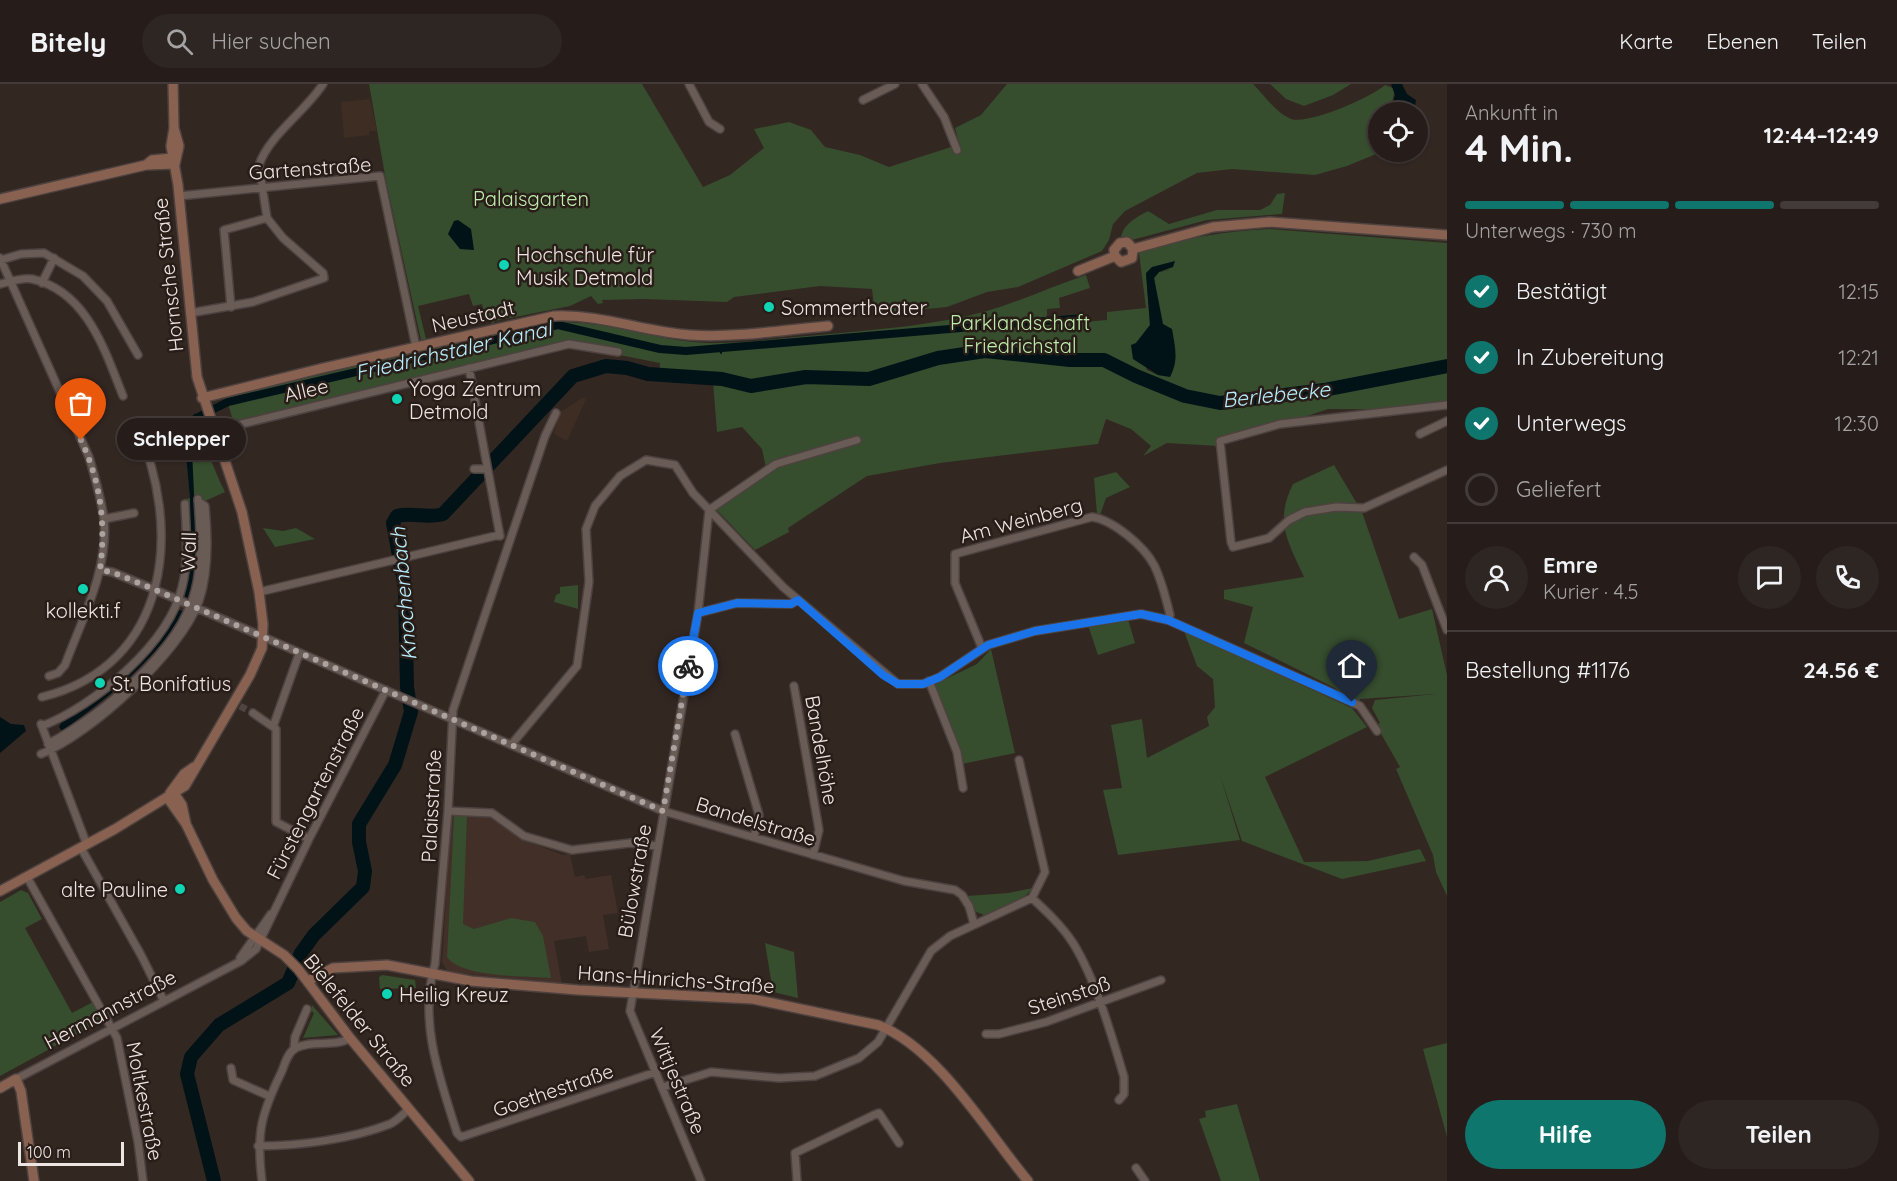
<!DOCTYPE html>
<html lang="de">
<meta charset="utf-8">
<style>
body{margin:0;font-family:Quicksand,sans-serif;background:#2e2623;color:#f1f3f6;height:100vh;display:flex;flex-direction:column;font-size:22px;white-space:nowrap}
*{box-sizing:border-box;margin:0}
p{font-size:20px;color:#a4a2a2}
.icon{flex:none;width:33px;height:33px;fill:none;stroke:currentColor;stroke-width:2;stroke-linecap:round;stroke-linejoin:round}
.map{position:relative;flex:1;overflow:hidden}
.details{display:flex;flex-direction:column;background:#261d1a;width:450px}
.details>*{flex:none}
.fabs{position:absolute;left:1368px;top:18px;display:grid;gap:12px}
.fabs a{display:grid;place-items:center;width:60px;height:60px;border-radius:50%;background:#261d1a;box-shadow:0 2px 4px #0004,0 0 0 2px #423b39;font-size:30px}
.scale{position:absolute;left:18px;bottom:15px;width:106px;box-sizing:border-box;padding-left:6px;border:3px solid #ede5e2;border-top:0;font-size:16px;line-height:21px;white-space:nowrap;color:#ede5e2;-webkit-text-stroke:4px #291d18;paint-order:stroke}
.pin{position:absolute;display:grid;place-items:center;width:51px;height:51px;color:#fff;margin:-62px -26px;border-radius:50% 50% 50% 0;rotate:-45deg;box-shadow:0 0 6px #0007}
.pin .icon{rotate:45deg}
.courier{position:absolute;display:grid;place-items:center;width:60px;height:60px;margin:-30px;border:4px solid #1a73e8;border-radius:50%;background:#fff;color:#222;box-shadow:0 2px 8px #0007}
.bubble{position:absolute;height:42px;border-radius:21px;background:#261d1a;box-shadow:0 2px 4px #0004,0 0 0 2px #423b39;font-size:20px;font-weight:700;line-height:42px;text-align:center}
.headline em{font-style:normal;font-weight:700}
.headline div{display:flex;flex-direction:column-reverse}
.headline{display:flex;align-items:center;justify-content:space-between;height:102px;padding:0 18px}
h1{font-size:39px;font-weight:700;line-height:45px}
.bar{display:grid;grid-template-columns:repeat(4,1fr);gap:9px 6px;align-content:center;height:72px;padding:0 18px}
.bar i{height:8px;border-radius:4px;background:#423b39}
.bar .active{background:#0f766e}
.bar p{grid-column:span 4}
.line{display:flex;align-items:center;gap:15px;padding:0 18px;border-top:2px solid #423b39}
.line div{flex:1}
.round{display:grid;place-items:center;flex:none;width:63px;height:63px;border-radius:32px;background:#2e2623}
ol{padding:0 18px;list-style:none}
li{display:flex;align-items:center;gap:18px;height:66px}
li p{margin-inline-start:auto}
li .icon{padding:6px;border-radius:50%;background:#0f766e;color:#fff;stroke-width:4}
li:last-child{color:#a4a2a2}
li i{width:33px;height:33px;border:3px solid #423b39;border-radius:50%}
.button{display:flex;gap:12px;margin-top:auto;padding:12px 18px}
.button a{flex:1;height:69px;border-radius:36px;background:#0f766e;color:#fff;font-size:24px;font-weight:700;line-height:69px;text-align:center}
.button a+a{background:#2e2623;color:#f1f3f6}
header{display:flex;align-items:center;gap:36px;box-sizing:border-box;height:84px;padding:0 30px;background:#261d1a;border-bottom:2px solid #423b39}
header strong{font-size:28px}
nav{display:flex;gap:33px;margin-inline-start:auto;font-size:21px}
.search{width:420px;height:54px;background:#2e2623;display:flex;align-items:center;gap:15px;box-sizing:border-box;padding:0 21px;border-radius:33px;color:#a4a2a2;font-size:22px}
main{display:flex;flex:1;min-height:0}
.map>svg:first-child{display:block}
.built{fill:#422f28}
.education{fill:#3e2d23}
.green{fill:#364d2e;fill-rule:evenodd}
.water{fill:#021318}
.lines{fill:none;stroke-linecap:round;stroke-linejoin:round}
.stream{stroke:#021318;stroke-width:2}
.canal{stroke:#021318;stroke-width:8}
.river{stroke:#021318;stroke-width:14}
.street-tunnel{stroke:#4f443f;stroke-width:7;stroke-dasharray:7 3.5;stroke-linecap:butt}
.street-casing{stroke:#4d423f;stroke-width:10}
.secondary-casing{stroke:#4d423f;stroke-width:12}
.street{stroke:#695b55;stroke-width:7}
.secondary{stroke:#896151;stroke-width:9}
.done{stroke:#aca29f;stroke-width:6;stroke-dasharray:0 10.8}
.route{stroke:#1a73e8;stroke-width:8}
.poi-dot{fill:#0fd5b4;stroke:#291d18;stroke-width:2}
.labels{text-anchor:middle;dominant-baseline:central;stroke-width:5;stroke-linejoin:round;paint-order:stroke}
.street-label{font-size:20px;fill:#ede5e2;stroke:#291d18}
.park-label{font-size:20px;fill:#bdedac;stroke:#291d18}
.poi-label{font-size:20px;fill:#ede5e2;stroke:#291d18;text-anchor:start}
.water-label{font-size:21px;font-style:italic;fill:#b7edfe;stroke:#291d18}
</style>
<header>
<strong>Bitely</strong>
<div class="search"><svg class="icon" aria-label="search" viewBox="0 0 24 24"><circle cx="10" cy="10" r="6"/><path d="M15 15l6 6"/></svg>Hier suchen</div>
<nav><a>Karte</a><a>Ebenen</a><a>Teilen</a></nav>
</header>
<main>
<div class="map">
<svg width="1447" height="1097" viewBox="0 0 1447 1097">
<rect width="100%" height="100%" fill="#332722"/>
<path class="built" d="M 451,731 L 494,733 L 501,736 L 518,754 L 563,771 L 570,770 L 575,793 L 584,791 L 586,795 L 611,791 L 618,829 L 603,831 L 609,865 L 589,868 L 586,852 L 554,857 L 562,900 L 448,888 L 442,878 Z"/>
<path class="education" d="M 370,15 L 377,47 L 369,47 L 369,51 L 344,54 L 341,18 Z
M 582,314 L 586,315 L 567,357 L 554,350 L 559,329 Z"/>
<path class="green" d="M 369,0 L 642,0 L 703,103 L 730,91 L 764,64 L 754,45 L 789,38 L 811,46 L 825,63 L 860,71 L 889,83 L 951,63 L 953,69 L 961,66 L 955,44 L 981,31 L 1007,0 L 1253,0 C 1264,11 1276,29 1291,35 C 1308,41 1372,13 1385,1 L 1395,5 L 1390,28 L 1378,28 L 1378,67 L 1376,70 L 1347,82 L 1315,91 L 1232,85 L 1197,89 L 1125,127 L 1113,140 L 1109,156 L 1102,167 L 1018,203 L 987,208 L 947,223 L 875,230 L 872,205 L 820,202 L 734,213 L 727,218 L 643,215 L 602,216 L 603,219 L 598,220 L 591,212 L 570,222 L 495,237 L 492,240 L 490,232 L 485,233 L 482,220 L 473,222 L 469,210 L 418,222 L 426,255 L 421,256 L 386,97 Z
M 1270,0 L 1351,0 L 1333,11 L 1304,22 L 1286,15 Z
M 1285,109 L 1282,130 L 1207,136 L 1128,157 L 1121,154 C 1123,140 1137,133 1148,127 L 1169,140 L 1217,126 L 1260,126 L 1270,121 L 1277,110 Z
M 1270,145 L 1447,159 L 1447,326 L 1328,325 L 1218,362 L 1167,359 L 1143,372 L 1151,362 L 1131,345 L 1106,335 L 1098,360 L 940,379 L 867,392 L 788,444 L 789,448 L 755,466 L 715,424 L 766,384 L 762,365 L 742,343 L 717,348 L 713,298 L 659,295 L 660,279 L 569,261 L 233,337 L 226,312 L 548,239 C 605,234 654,258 711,259 C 750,259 790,253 829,250 C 881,245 937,241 987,227 C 1021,217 1053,202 1086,191 L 1090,204 L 1059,214 L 1060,224 L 1047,225 L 1047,233 L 1077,230 L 1078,233 L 1082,232 L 1083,238 L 1107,236 L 1107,228 L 1146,224 L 1139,169 C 1181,154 1225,147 1270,145 ZM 1170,186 L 1159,188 L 1154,194 L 1170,292 L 1158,291 L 1147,286 L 1136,259 L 1150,241 L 1146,189 Z
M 190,335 C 205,355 213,385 225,408 L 203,418 L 204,473 L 196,518 L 181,511 L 187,437 L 186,415 L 190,414 L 184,350 Z
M 1334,381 L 1362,428 L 1399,535 L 1432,525 L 1447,591 L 1447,812 L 1436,788 L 1433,771 L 1396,685 L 1400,683 L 1376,641 L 1380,639 L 1372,624 L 1375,616 L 1435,610 L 1360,615 L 1358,624 L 1335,604 L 1244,559 L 1253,523 L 1224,515 L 1224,506 L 1304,493 C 1288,458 1274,438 1293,400 Z
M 1116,388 L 1130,403 L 1106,414 L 1100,431 L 1097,430 L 1094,394 Z
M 263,444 L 283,447 L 296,444 L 315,455 L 275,463 Z
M 578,501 L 578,525 L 554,518 L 556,511 L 560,509 L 560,503 Z
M 1128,535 L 1135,559 L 1098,571 L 1088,541 Z
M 1184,547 L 1352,624 L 1367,643 L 1265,693 L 1304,778 L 1368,777 L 1420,765 L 1426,777 L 1342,795 L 1242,757 L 1220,691 L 1240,756 L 1118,771 L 1103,706 L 1122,704 L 1111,641 L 1142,635 L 1147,674 L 1209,642 L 1207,633 L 1215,623 L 1213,595 L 1197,582 Z
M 991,565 L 1015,669 L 962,680 L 933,601 L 977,580 Z
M 454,732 L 467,732 L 463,840 L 474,845 L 511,834 L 535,838 L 543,852 L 551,894 C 526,892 462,894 447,873 Z
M 1033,804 L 1022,815 L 984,831 L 974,827 L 967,812 L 1008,809 Z
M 21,806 L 28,809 L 42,835 L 25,844 L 72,929 L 93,918 L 103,936 L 0,992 L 0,818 Z
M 765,859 L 794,868 L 798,914 L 773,908 Z
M 382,891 L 415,896 L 416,904 L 380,905 L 379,893 Z
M 312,921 L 338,951 L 303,954 L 314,929 L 311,927 Z
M 1447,959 L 1447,1053 L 1423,965 Z
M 1237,1020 L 1260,1097 L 1221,1097 L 1199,1035 L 1206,1033 L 1205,1027 Z"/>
<path class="water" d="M 1391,0 L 1402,0 L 1407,10 L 1416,16 L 1414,28 L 1390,28 L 1395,11 Z
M 458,136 L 471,145 L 474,166 L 460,165 L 448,150 L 454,137 Z
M 1175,177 L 1173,183 L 1159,188 L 1154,194 L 1163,240 L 1172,245 C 1175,263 1179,276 1170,293 L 1158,291 L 1133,275 L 1131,261 L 1136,259 L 1150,241 L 1146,189 L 1152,183 Z
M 195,329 C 198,340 192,349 192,360 C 193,411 200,465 190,515 L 183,512 L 189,489 L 190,468 L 190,415 L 184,350 Z
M 177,525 L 185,528 C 152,579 110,612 62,647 L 59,643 L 62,637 C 101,622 164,565 177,525 Z
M 0,633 L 11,640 L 24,641 L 26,647 L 0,669 Z"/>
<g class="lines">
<path class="stream" d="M 721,269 L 721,266"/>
<path class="canal" d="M 191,341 L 196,334 L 228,318 L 558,241 L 660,265 L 686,267 L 1081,234"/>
<path class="river" d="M 214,1097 L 187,990 L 191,973 L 219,941 L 288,899 L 301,869 L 314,851 L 363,803 L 365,787 L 359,758 L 359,740 L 395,681 L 411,628 L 407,603 L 405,504 L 393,439 L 397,432 C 412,428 429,435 443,430 L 573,292 L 606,282 L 627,284 L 648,290 L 722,295 L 751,302 L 806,293 L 869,295 L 938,274 L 985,267 L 1070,276 L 1104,276 L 1136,292 L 1185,312 L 1220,319 L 1324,306 L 1447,282"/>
<path class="street-tunnel" d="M 240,622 L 253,629"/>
<g class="street-casing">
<path id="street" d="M 689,0 L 709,38 L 720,45
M 922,0 L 944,33 L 957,66
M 863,16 L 895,0
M 179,112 L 380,92 L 416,263
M 0,174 L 89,373 C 95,393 101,414 104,435 C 109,485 82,535 65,581 L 58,589 L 49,592
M 1,176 L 21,170 L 44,169 L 83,192 L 107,217 L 138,271
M 42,199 L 54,174
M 0,200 C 9,198 23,193 32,195 C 87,207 105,267 123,312
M 231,223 L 224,146 L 267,134
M 190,229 L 253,218 L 324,194 L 323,189 L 283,154 L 267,134 L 259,81 C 269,51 306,27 323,0
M 469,284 L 500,452
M 1447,321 L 1280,340 L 1220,357 L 1231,458 L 1233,463 L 1269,454 L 1289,436 L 1305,428 L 1336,423 L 1364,424 L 1447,386
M 556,329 L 545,352 L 453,626 L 448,727 L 435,880 C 418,937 440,995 457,1049 L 461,1053 L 656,988
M 213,347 L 569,260 L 618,268
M 1420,350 L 1447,337
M 474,385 L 487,385
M 709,426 L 776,380 L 857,356
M 104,435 L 134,429
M 1414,473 L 1422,481 L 1447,546
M 100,486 L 112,488 L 151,504 L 663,727 L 904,797 L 955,806 L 962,811 L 969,822 L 974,840
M 259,508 L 499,451
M 698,529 L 737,519 L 791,520 L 798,516
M 982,564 L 955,499 L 955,470 L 1092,433 C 1113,436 1144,462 1154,481 C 1162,497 1166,515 1170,531 L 1168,536
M 929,597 L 957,668 L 963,704
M 794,602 L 819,746 L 813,771
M 42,613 C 171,581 183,444 136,340
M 253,629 L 276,645 L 276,738 L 309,755
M 41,640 L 87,761
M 274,640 L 299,570
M 42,642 C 94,622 169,560 182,503 C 189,476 186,447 185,420
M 735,650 L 759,731 L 754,753
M 48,660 C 101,631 180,568 195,507 C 203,478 200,445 198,415
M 511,661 L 577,582 L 589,498 L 586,445 L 595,422 L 620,392 L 646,376 L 675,381 L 693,409 L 783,503 L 898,600 L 923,600 L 940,593 L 988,561 L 1035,547 L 1141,530 L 1168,536 L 1352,618 L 1360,622 L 1377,647
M 41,670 C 90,651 181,568 199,517 C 209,488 208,452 205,422 L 198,417
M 448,727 L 492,729 L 524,752 L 572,766 L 630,759 L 657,762
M 81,764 L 141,871 L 164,917
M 27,793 L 117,954 L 138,1058 L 143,1097
M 1032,814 C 1047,828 1062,842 1073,859 C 1095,894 1112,952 1124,993 L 1124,1010 L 1119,1016
M 240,874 L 271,830
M 986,950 L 999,950 L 1046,938 L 1161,896
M 294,965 L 295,953 L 307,925
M 231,984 L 233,996 L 269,1012
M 16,995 L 241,877 L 256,865 L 309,755 L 386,606
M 663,1003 L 711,988 L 779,994 L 815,992 L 859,974 L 878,958 L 931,867 L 950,852 L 1032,814 L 1045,788 L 1019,676
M 258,1062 C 300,1062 351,1055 390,1040 C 397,1037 403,1030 409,1025
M 1136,1084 L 1145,1097
M 262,1097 C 256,1049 261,1030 282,987 C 285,979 288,968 296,964 C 312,955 334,964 350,954
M 701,1097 L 630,927 L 698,529 L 709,426
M 797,1097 L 795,1069 L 874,1031 L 879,1029 L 899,1059"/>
</g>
<g class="secondary-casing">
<path id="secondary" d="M 174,44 L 179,62 L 175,80
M 146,81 L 152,76 L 172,74
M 0,115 L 146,81 L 175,80
M 1133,165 L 1213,143 L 1270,138 L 1447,151
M 1115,172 L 1121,178 L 1132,174 L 1133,165
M 1115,172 L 1114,166 L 1120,159 L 1127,158 L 1133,165
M 1078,187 L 1115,172
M 202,314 L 323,284 L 554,232 C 602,230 644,248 690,251 C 736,254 782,246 828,242
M 172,706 L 182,721 L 186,740 L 213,796 L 236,834 L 247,847 L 284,871 L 298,885 L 350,954 L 469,1097
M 170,709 L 184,690 L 194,683
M 167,713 L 186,740
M 0,807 L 115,745 L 185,702 L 250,591 L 262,564 L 263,540 L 259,508 L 242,428 L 197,293 L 178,101 L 171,62 L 174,44 L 173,0
M 308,897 L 333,884 L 387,881 L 471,897 L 578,906 L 753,915 L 878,941 C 938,964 987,1048 1028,1097
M 0,1004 L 16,995 L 21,1007 L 34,1097"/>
</g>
<use href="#street" class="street"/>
<use href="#secondary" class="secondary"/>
</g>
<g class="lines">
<path class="done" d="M 81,356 C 101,399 106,440 100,486 L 112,488 L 151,504 L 663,727 L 688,582"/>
<path class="route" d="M 688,582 L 698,529 L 737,519 L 791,520 L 798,516 L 883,591 L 898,600 L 923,600 L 940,593 L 988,561 L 1035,547 L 1141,530 L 1168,536 L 1352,618"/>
</g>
<g class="poi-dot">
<circle cx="504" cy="181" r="6"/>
<circle cx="769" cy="223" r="6"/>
<circle cx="397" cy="315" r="6"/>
<circle cx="83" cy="505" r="6"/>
<circle cx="100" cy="599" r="6"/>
<circle cx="180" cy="805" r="6"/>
<circle cx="387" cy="910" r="6"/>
</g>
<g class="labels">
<g class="street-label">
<text transform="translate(310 84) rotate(-4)">Gartenstraße</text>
<text transform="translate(168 191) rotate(-96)">Hornsche Straße</text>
<text transform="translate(473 232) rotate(-13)">Neustadt</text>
<text transform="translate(306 306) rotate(-13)">Allee</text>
<text transform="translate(1021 436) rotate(-15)">Am Weinberg</text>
<text transform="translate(188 468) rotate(-88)">Wall</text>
<text transform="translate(822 666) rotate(80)">Bandelhöhe</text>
<text transform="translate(315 709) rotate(-63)">Fürstengartenstraße</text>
<text transform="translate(431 722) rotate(-87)">Palaisstraße</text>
<text transform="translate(756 737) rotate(17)">Bandelstraße</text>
<text transform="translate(634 797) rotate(-80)">Bülowstraße</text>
<text transform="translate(676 895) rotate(4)">Hans-Hinrichs-Straße</text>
<text transform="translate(1069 911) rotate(-18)">Steinstoß</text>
<text transform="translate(110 925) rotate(-28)">Hermannstraße</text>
<text transform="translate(360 936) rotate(51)">Bielefelder Straße</text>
<text transform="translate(678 997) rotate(67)">Wittjestraße</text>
<text transform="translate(553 1006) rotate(-19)">Goethestraße</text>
<text transform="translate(145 1017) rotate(79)">Moltkestraße</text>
</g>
<g class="park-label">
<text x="531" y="114">Palaisgarten</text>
<text x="1020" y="238">Parklandschaft<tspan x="1020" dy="23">Friedrichstal</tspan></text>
</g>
<g class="poi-label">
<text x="516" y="170">Hochschule für<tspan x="516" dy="23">Musik Detmold</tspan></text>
<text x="781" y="223">Sommertheater</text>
<text x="409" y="304">Yoga Zentrum<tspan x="409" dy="23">Detmold</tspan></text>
<text x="83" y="526" text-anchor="middle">kollekti.f</text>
<text x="112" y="599">St. Bonifatius</text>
<text x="168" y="805" text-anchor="end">alte Pauline</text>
<text x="399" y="910">Heilig Kreuz</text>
</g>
<g class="water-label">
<text transform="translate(453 266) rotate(-13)">Friedrichstaler Kanal</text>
<text transform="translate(1276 310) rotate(-6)">Berlebecke</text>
<text transform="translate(403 510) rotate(-95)">Knochenbach</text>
</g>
</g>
</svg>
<div class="fabs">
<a><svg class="icon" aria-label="locate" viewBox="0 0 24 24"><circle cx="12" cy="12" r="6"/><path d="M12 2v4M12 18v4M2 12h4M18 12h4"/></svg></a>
</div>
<div class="scale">100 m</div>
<div class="pin" style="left:81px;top:356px;background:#ea580c"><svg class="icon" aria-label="bag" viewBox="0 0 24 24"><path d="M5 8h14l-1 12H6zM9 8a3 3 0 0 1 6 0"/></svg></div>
<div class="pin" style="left:1352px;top:618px;background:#1f2937"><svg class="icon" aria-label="home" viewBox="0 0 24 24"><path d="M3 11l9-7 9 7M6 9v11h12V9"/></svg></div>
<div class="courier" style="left:688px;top:582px"><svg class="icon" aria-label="bike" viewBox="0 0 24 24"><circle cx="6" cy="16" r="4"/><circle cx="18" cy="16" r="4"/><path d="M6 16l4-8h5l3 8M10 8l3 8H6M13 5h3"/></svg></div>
<div class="bubble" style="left:117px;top:334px;width:129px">Schlepper</div>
</div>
<section class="details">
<div class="headline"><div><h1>4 Min.</h1><p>Ankunft in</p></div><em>12:44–12:49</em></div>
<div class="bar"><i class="active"></i><i class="active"></i><i class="active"></i><i></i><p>Unterwegs · 730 m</p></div>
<ol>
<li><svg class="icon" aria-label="check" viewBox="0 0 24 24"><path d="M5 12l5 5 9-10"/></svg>Bestätigt<p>12:15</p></li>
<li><svg class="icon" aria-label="check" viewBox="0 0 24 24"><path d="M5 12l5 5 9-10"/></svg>In Zubereitung<p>12:21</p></li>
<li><svg class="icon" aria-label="check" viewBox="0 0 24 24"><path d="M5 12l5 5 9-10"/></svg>Unterwegs<p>12:30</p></li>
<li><i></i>Geliefert</li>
</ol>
<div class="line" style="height:108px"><a class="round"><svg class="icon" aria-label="person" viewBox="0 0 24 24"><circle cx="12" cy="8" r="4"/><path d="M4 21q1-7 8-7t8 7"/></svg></a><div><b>Emre</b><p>Kurier · 4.5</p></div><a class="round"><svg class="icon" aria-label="chat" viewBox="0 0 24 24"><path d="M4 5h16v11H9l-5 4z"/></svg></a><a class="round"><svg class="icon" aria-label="phone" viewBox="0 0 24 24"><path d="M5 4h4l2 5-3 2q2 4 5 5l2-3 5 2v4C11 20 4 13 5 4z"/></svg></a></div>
<div class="line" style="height:78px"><div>Bestellung #1176</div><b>24.56 €</b></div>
<div class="button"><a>Hilfe</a><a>Teilen</a></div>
</section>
</main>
